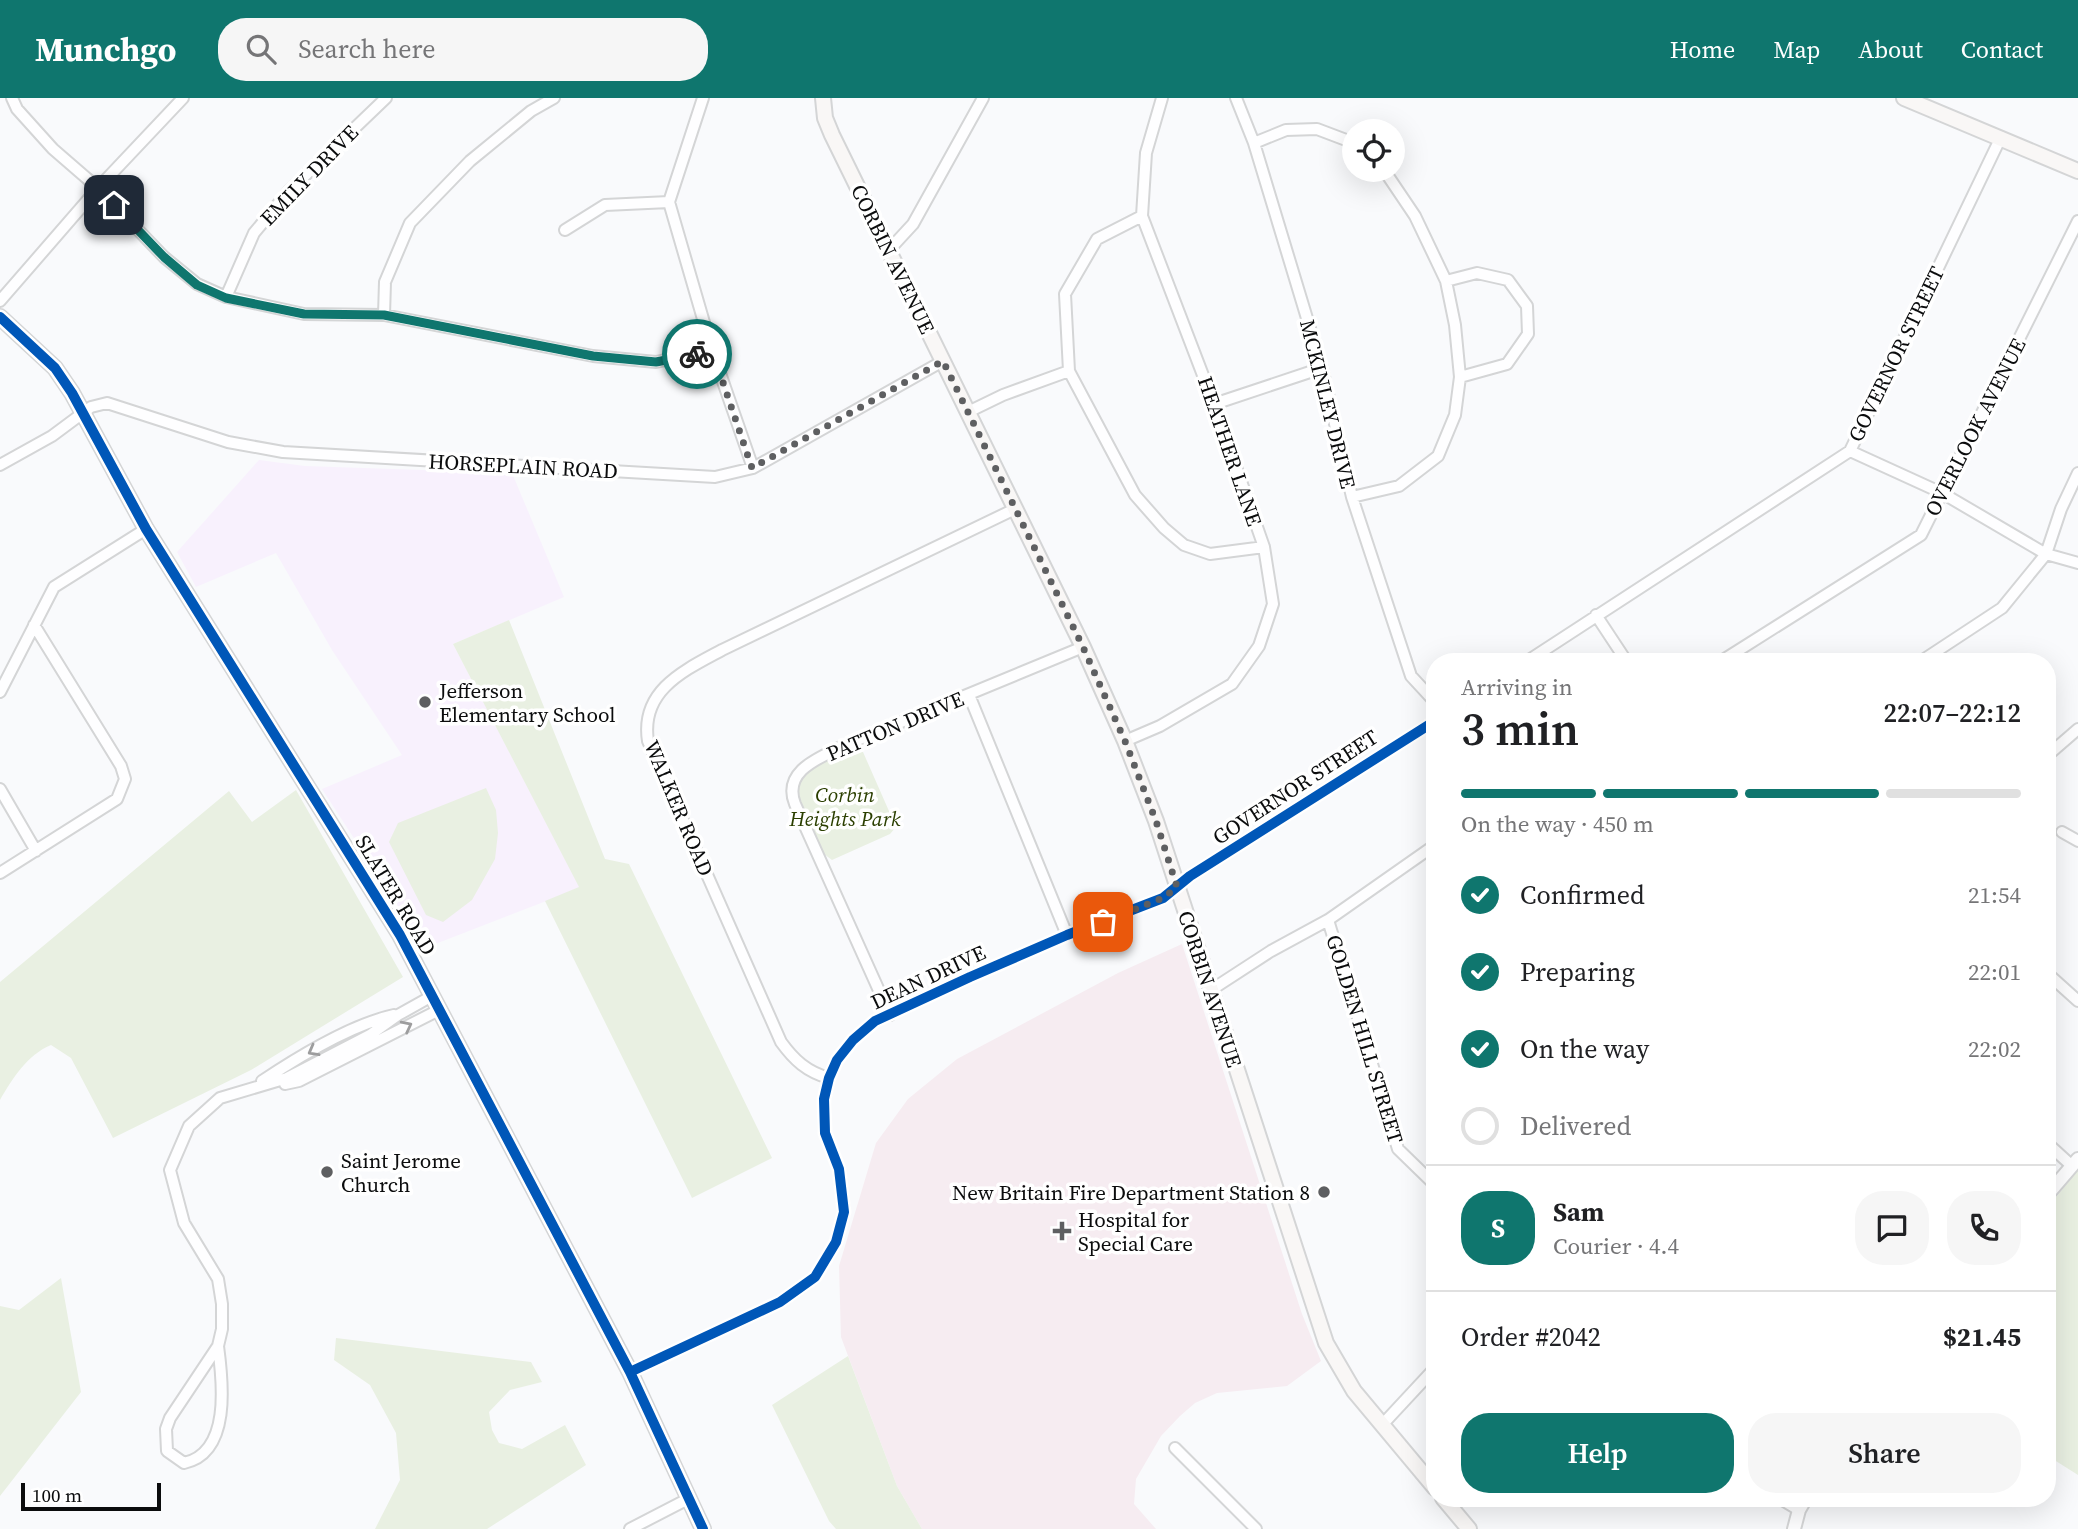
<!DOCTYPE html>
<meta charset="utf-8">
<style>
body{margin:0;font-family:"Source Serif 4",serif;background:#f6f6f6;color:#202124;height:100vh;display:flex;flex-direction:column;font-size:26px;white-space:nowrap}
*{box-sizing:border-box;margin:0}
p{font-size:23px;color:#757577}
.icon{flex:none;width:38px;height:38px;fill:none;stroke:currentColor;stroke-width:2;stroke-linecap:round;stroke-linejoin:round}
.map{position:relative;flex:1;overflow:hidden}
.details{position:absolute;left:1426px;top:555px;width:630px;height:854px;display:flex;flex-direction:column;background:#fff;border-radius:28px;box-shadow:0 7px 28px #0002}
.details>*{flex:none}
.tools{position:absolute;left:1342px;top:21px;display:grid;gap:14px}
.tools a{display:grid;place-items:center;width:63px;height:63px;border-radius:50%;background:#fff;box-shadow:0 7px 28px #0002;font-size:35px}
.scale{position:absolute;left:21px;bottom:18px;width:140px;box-sizing:border-box;padding-left:7px;border:4px solid #0b0c0d;border-top:0;font-size:19px;line-height:24px;white-space:nowrap;color:#0b0c0d;-webkit-text-stroke:5px #fff;paint-order:stroke}
.pin{position:absolute;display:grid;place-items:center;width:60px;height:60px;color:#fff;margin:-30px;border-radius:14px;box-shadow:0 4px 10px #0006}
.courier{position:absolute;display:grid;place-items:center;width:70px;height:70px;margin:-35px;border:5px solid #0f766e;border-radius:50%;background:#fff;color:#222;box-shadow:0 2px 9px #0007}
.head em{font-style:normal;font-weight:600}
.head div{display:flex;flex-direction:column-reverse}
.head{display:flex;align-items:center;justify-content:space-between;height:119px;padding:0 35px}
h1{font-size:46px;font-weight:600;line-height:52px}
.bar{display:grid;grid-template-columns:repeat(4,1fr);gap:10px 7px;align-content:center;height:84px;padding:0 35px}
.bar i{height:9px;border-radius:5px;background:#e0e0e0}
.bar .selected{background:#0f766e}
.bar p{grid-column:span 4}
.line{display:flex;align-items:center;gap:18px;padding:0 35px;border-top:2px solid #e0e0e0}
.line div{flex:1}
.round{display:grid;place-items:center;flex:none;width:74px;height:74px;border-radius:28px;background:#f6f6f6}
ol{padding:0 35px;list-style:none}
li{display:flex;align-items:center;gap:21px;height:77px}
li p{margin-inline-start:auto}
li .icon{padding:7px;border-radius:50%;background:#0f766e;color:#fff;stroke-width:4}
li:last-child{color:#757577}
li i{width:38px;height:38px;border:4px solid #e0e0e0;border-radius:50%}
.action{display:flex;gap:14px;margin-top:auto;padding:14px 35px}
.action a{flex:1;height:80px;border-radius:28px;background:#0f766e;color:#fff;font-size:28px;font-weight:600;line-height:80px;text-align:center}
.action a+a{background:#f6f6f6;color:#202124}
header{display:flex;align-items:center;gap:42px;box-sizing:border-box;height:98px;padding:0 35px;background:#0f766e;color:#fff}
header strong{font-size:33px}
nav{display:flex;gap:38px;margin-inline-start:auto;font-size:24px}
.search{width:490px;height:63px;background:#f6f6f6;display:flex;align-items:center;gap:18px;box-sizing:border-box;padding:0 24px;border-radius:28px;color:#757577;font-size:26px}
.map>svg:first-child{display:block}
.education{fill:#f8f1fd}
.medical{fill:#f6ecf1}
.green{fill:#e9f0e2}
.lines{fill:none;stroke-linecap:round;stroke-linejoin:round}
.minor-casing{stroke:#d4d5d6;stroke-width:14}
.tertiary-casing{stroke:#d4d5d6;stroke-width:16}
.secondary-casing{stroke:#d4d5d6;stroke-width:18}
.minor{stroke:#fefeff;stroke-width:10}
.tertiary{stroke:#fefeff;stroke-width:12}
.secondary{stroke:#f9f7f6;stroke-width:14}
.cycleway-casing{stroke:#fff;stroke-width:15}
.cycleway{stroke:#0057b8;stroke-width:10}
.oneway{stroke:#9d9d9e}
.done{stroke:#5e5f61;stroke-width:7;stroke-dasharray:0 12.6}
.route{stroke:#0f766e;stroke-width:9}
.poi-dot{fill:#5e5f61;stroke:#fff;stroke-width:2.5}
.labels{text-anchor:middle;dominant-baseline:central;stroke-width:7;stroke-linejoin:round;paint-order:stroke}
.street-label{font-size:21px;fill:#0b0c0d;stroke:#fff}
.poi-label{font-size:21px;fill:#0b0c0d;stroke:#fff;text-anchor:start}
.park-label{font-size:21px;font-style:italic;fill:#2b3f00;stroke:#fff}
</style>
<header>
<strong>Munchgo</strong>
<div class="search"><svg class="icon" aria-label="search" viewBox="0 0 24 24"><circle cx="10" cy="10" r="6"/><path d="M15 15l6 6"/></svg>Search here</div>
<nav><a>Home</a><a>Map</a><a>About</a><a>Contact</a></nav>
</header>
<div class="map">
<svg width="2078" height="1431" viewBox="0 0 2078 1431">
<rect width="100%" height="100%" fill="#f9fafc"/>
<path class="education" d="M 259,362 L 305,368 L 512,375 L 564,499 L 453,546 L 580,790 L 425,850 L 322,691 L 402,657 L 332,552 L 276,455 L 196,489 L 177,454 Z"/>
<path class="medical" d="M 1182,846 L 1302,1216 L 1321,1263 L 1287,1288 L 1217,1295 L 1195,1305 L 1180,1318 L 1161,1338 L 1136,1381 L 1134,1406 L 1156,1431 L 922,1431 L 897,1388 L 841,1239 L 839,1168 L 876,1045 L 908,1001 L 957,961 L 1118,875 Z"/>
<path class="green" d="M 509,522 L 605,761 L 629,766 L 772,1060 L 692,1100 L 545,803 L 579,789 L 453,546 Z
M 855,651 L 863,654 L 896,729 L 890,736 L 832,762 L 824,756 L 800,704 L 798,684 L 810,670 Z
M 486,690 L 496,712 L 498,735 L 495,761 L 472,802 L 443,824 L 426,817 L 389,744 L 398,725 Z
M 296,692 L 403,879 L 251,972 L 113,1040 L 71,960 L 51,947 C 27,957 13,980 0,1002 L 0,884 L 229,693 L 252,724 Z
M 2078,1072 L 2078,1377 L 2048,1358 L 2048,1109 Z
M 61,1180 L 81,1294 L 0,1398 L 0,1208 L 19,1212 Z
M 336,1240 L 531,1264 L 542,1284 L 510,1292 L 489,1314 L 492,1332 L 499,1345 L 522,1351 L 565,1327 L 586,1367 L 487,1431 L 375,1431 L 400,1382 L 396,1335 L 370,1287 L 334,1262 Z
M 848,1258 L 897,1388 L 922,1431 L 836,1431 L 829,1423 L 772,1307 Z"/>
<g class="lines">
<g class="minor-casing">
<path id="minor" d="M 12,0 L 17,11 L 53,51 L 98,90 L 164,159 L 197,186 L 226,199 L 304,216 L 384,217 L 593,258 L 656,264 L 712,252
M 703,0 L 669,104 L 712,252 L 753,370
M 1236,0 L 1254,45 L 1322,270 L 1352,399 L 1411,578 L 1435,604
M 1254,45 L 1286,32 L 1317,31 L 1354,45
M 1142,118 L 1097,141 L 1065,196 L 1069,273 L 1135,397 L 1164,430 L 1184,447 L 1210,456 L 1264,449
M 565,132 L 605,107 L 669,104
M 889,152 L 913,126 L 983,0
M 1446,183 L 1477,175 L 1508,182 L 1527,208 L 1528,236 L 1507,266 L 1460,279
M 226,199 L 254,135 L 289,93 L 386,0
M 0,203 L 98,90 L 183,0
M 384,217 L 385,184 L 410,125 L 470,63 L 531,13 L 554,0
M 1214,306 L 1322,270
M 968,314 L 1003,297 L 1069,273
M 1850,353 L 1942,395 L 2046,456 L 2078,465
M 0,367 L 52,338 L 91,309 L 107,305 L 228,344 L 283,354 L 715,379 L 753,370 L 943,263
M 1352,399 L 1399,388 L 1438,358 L 1455,317 L 1460,279 L 1455,227 L 1446,183 L 1415,118 L 1384,72
M 1596,517 L 1627,564
M 1526,564 L 1850,353 L 2001,39
M 1720,564 L 1921,437 L 2078,123
M 1920,564 L 2002,510 L 2046,456 L 2061,411 L 2078,375
M 0,594 L 54,489 L 146,431
M 969,597 L 1067,837
M 1125,643 L 1160,628 L 1232,586 L 1259,548 L 1273,506 L 1264,449 L 1214,306 L 1142,118 L 1146,55 L 1162,0
M 2048,657 L 2078,631
M 0,691 L 36,753
M 2062,734 L 2078,743
M 0,775 L 117,701 L 125,681 L 121,668 L 34,527
M 1328,822 L 1398,1051 L 1435,1087
M 2048,876 L 2078,903
M 1211,892 L 1271,853 L 1328,822 L 1435,747
M 890,917 L 795,706 C 782,673 819,660 843,648 L 1083,549
M 829,980 C 807,974 794,962 781,944 L 648,643 C 640,592 685,572 722,552 L 1015,411
M 262,983 C 298,959 353,926 394,917
M 285,986 L 299,983 L 439,912
M 2048,1046 L 2071,1067
M 218,1248 C 223,1285 231,1355 184,1365 L 167,1353 L 166,1331 L 170,1320 L 218,1248 L 222,1231 L 222,1206 L 218,1181 L 184,1125 L 170,1072 L 189,1028 L 220,1000 L 287,980 L 370,937 L 398,917 L 432,898
M 630,1274 L 780,1204 L 815,1179 L 836,1144 L 844,1114 L 839,1071 L 825,1035 L 824,1001 L 829,980 L 837,962 L 853,942 L 875,923 L 970,879 L 1067,837 L 1163,800 L 1190,778 L 1435,623
M 1382,1327 L 1435,1270
M 1175,1350 L 1256,1431
M 1779,1400 L 1799,1412
M 630,1431 L 688,1401"/>
</g>
<g class="tertiary-casing">
<path id="tertiary" d="M 2048,1096 L 2078,1061
M 1794,1431 L 1799,1412 L 1806,1400"/>
</g>
<g class="secondary-casing">
<path id="secondary" d="M 823,0 L 825,20 L 832,37 L 1083,549 L 1125,643 L 1156,723 L 1326,1245 L 1354,1293 L 1435,1390
M 1904,0 L 2078,73
M 0,219 L 55,270 L 72,295 L 146,431 L 400,837 L 630,1274 L 703,1431
M 1443,1400 L 1469,1431"/>
</g>
<use href="#minor" class="minor"/>
<use href="#tertiary" class="tertiary"/>
<use href="#secondary" class="secondary"/>
<g class="cycleway-casing">
<path id="cycleway" d="M 0,219 L 55,270 L 72,295 L 146,431 L 400,837 L 630,1274 L 703,1431
M 630,1274 L 780,1204 L 815,1179 L 836,1144 L 844,1114 L 839,1071 L 825,1035 L 824,1001 L 829,980 L 837,962 L 853,942 L 875,923 L 970,879 L 1067,837 L 1163,800 L 1190,778 L 1435,623"/>
</g>
<use href="#cycleway" class="cycleway"/>
</g>
<defs><path id="oneway-chevron" d="M-2-3.5L2.5 0L-2 3.5" fill="none" stroke-width="1.6" stroke-linecap="round" stroke-linejoin="round" transform="scale(1.75)"/></defs>
<g class="oneway">
<use href="#oneway-chevron" transform="translate(407 928) rotate(-27)"/>
<use href="#oneway-chevron" transform="translate(313 953) rotate(151)"/>
</g>
<g class="lines">
<path class="done" d="M 697,256 L 712,252 L 752,370 L 943,263 L 1083,549 L 1125,643 L 1156,723 L 1177,789 L 1163,800 L 1103,824"/>
<path class="route" d="M 114,107 L 164,159 L 197,187 L 226,200 L 304,216 L 384,217 L 593,258 L 656,264 L 697,256"/>
</g>
<g class="poi-dot">
<circle cx="425" cy="604" r="7"/>
<circle cx="327" cy="1074" r="7"/>
<circle cx="1324" cy="1094" r="7"/>
<path d="M1058.5 1122.5h7v7h7v7h-7v7h-7v-7h-7v-7h7z"/>
</g>
<g class="labels">
<g class="street-label">
<text transform="translate(309 77) rotate(-46)">EMILY DRIVE</text>
<text transform="translate(893 161) rotate(64)">CORBIN AVENUE</text>
<text transform="translate(1896 256) rotate(-64)">GOVERNOR STREET</text>
<text transform="translate(1328 306) rotate(76)">MCKINLEY DRIVE</text>
<text transform="translate(1975 329) rotate(-63)">OVERLOOK AVENUE</text>
<text transform="translate(1230 353) rotate(71)">HEATHER LANE</text>
<text transform="translate(523 368) rotate(3)">HORSEPLAIN ROAD</text>
<text transform="translate(895 628) rotate(-23)">PATTON DRIVE</text>
<text transform="translate(1295 689) rotate(-33)">GOVERNOR STREET</text>
<text transform="translate(679 710) rotate(67)">WALKER ROAD</text>
<text transform="translate(396 797) rotate(59)">SLATER ROAD</text>
<text transform="translate(928 879) rotate(-25)">DEAN DRIVE</text>
<text transform="translate(1210 891) rotate(72)">CORBIN AVENUE</text>
<text transform="translate(1365 941) rotate(73)">GOLDEN HILL STREET</text>
</g>
<g class="poi-label">
<text x="439" y="592">Jefferson<tspan x="439" dy="24">Elementary School</tspan></text>
<text x="341" y="1062">Saint Jerome<tspan x="341" dy="24">Church</tspan></text>
<text x="1310" y="1094" text-anchor="end">New Britain Fire Department Station 8</text>
<text x="1078" y="1121">Hospital for<tspan x="1078" dy="24">Special Care</tspan></text>
</g>
<g class="park-label">
<text x="845" y="696">Corbin<tspan x="845" dy="24">Heights Park</tspan></text>
</g>
</g>
</svg>
<div class="tools">
<a><svg class="icon" aria-label="locate" viewBox="0 0 24 24"><circle cx="12" cy="12" r="6"/><path d="M12 2v4M12 18v4M2 12h4M18 12h4"/></svg></a>
</div>
<div class="scale">100 m</div>
<div class="pin" style="left:1103px;top:824px;background:#ea580c"><svg class="icon" aria-label="bag" viewBox="0 0 24 24"><path d="M5 8h14l-1 12H6zM9 8a3 3 0 0 1 6 0"/></svg></div>
<div class="pin" style="left:114px;top:107px;background:#1f2937"><svg class="icon" aria-label="home" viewBox="0 0 24 24"><path d="M3 11l9-7 9 7M6 9v11h12V9"/></svg></div>
<div class="courier" style="left:697px;top:256px"><svg class="icon" aria-label="bike" viewBox="0 0 24 24"><circle cx="6" cy="16" r="4"/><circle cx="18" cy="16" r="4"/><path d="M6 16l4-8h5l3 8M10 8l3 8H6M13 5h3"/></svg></div>
<section class="details">
<div class="head"><div><h1>3 min</h1><p>Arriving in</p></div><em>22:07–22:12</em></div>
<div class="bar"><i class="selected"></i><i class="selected"></i><i class="selected"></i><i></i><p>On the way · 450 m</p></div>
<ol>
<li><svg class="icon" aria-label="check" viewBox="0 0 24 24"><path d="M5 12l5 5 9-10"/></svg>Confirmed<p>21:54</p></li>
<li><svg class="icon" aria-label="check" viewBox="0 0 24 24"><path d="M5 12l5 5 9-10"/></svg>Preparing<p>22:01</p></li>
<li><svg class="icon" aria-label="check" viewBox="0 0 24 24"><path d="M5 12l5 5 9-10"/></svg>On the way<p>22:02</p></li>
<li><i></i>Delivered</li>
</ol>
<div class="line" style="height:126px"><b class="round" style="background:#0f766e;color:#fff">S</b><div><b>Sam</b><p>Courier · 4.4</p></div><a class="round"><svg class="icon" aria-label="chat" viewBox="0 0 24 24"><path d="M4 5h16v11H9l-5 4z"/></svg></a><a class="round"><svg class="icon" aria-label="phone" viewBox="0 0 24 24"><path d="M5 4h4l2 5-3 2q2 4 5 5l2-3 5 2v4C11 20 4 13 5 4z"/></svg></a></div>
<div class="line" style="height:91px"><div>Order #2042</div><b>$21.45</b></div>
<div class="action"><a>Help</a><a>Share</a></div>
</section>
</div>
